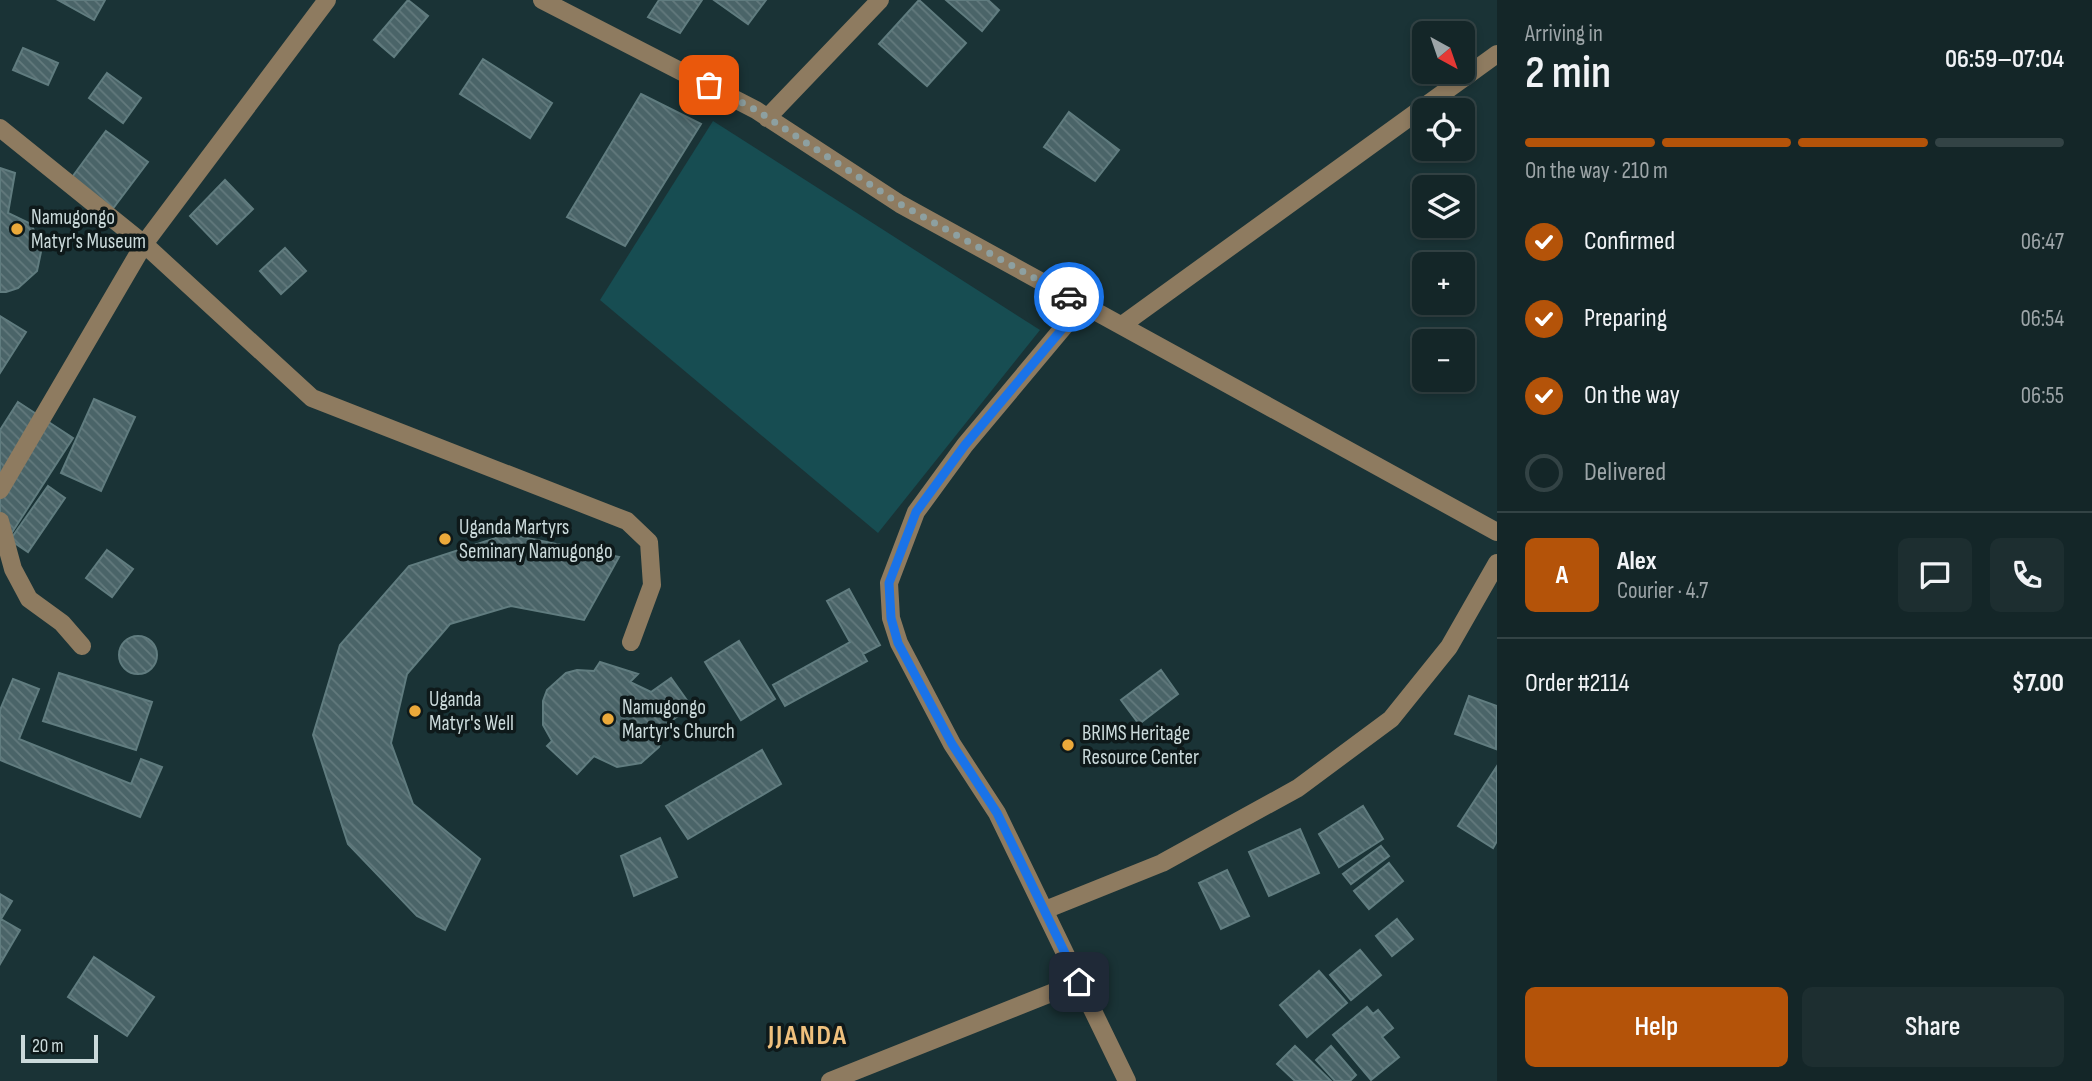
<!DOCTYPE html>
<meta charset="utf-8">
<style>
body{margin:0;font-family:"Sofia Sans Condensed",sans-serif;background:#1d2e30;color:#f1f3f6;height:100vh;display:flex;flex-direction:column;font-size:26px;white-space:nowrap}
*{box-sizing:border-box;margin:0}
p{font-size:23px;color:#9da5a8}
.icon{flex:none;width:38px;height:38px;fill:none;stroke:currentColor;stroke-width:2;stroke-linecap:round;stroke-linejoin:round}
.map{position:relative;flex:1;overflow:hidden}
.details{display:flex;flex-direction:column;background:#142628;width:595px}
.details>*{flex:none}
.needle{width:46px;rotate:140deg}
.tools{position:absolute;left:1412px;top:21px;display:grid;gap:14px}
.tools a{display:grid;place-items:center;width:63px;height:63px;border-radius:10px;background:#142628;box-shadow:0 4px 10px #0003,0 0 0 2px #334345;font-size:35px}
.scale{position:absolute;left:21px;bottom:18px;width:77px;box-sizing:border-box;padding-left:7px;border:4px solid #cbdadb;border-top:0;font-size:19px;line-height:24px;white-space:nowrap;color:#cbdadb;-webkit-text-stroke:5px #0e191a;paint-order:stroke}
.pin{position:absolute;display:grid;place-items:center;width:60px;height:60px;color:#fff;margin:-30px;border-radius:14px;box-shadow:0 4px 10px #0006}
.courier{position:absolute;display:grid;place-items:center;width:70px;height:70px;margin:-35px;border:5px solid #1a73e8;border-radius:50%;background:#fff;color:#222;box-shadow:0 2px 9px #0007}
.head em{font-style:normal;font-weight:600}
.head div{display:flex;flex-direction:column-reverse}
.head{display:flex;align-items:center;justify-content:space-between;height:119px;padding:0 28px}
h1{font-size:46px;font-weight:600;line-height:52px}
.bar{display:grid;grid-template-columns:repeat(4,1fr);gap:10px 7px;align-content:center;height:84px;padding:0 28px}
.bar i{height:9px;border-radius:5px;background:#334345}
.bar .selected{background:#b45309}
.bar p{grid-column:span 4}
.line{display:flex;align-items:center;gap:18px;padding:0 28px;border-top:2px solid #334345}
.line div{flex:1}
.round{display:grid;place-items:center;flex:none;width:74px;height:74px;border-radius:10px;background:#1d2e30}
ol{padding:0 28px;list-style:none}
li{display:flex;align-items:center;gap:21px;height:77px}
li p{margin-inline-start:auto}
li .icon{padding:7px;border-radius:50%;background:#b45309;color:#fff;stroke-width:4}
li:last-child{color:#9da5a8}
li i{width:38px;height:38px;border:4px solid #334345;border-radius:50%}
.primary-button{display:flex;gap:14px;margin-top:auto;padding:14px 28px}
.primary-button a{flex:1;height:80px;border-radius:10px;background:#b45309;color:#fff;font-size:28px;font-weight:600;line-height:80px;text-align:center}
.primary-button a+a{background:#1d2e30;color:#f1f3f6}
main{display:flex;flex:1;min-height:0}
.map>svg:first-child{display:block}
.pitch{fill:#174d52}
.building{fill:url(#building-back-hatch);stroke:#607c7f;stroke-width:2}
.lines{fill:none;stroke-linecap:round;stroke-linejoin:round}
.minor{stroke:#8e7b60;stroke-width:18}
.done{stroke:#8da0a1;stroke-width:7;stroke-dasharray:0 12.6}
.route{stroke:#1a73e8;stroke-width:9}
.poi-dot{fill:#eba93a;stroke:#0e191a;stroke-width:2.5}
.labels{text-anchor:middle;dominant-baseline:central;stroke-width:7;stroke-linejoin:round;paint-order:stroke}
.poi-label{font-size:21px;fill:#cbdadb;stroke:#0e191a;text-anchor:start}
.district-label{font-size:28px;font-weight:bold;letter-spacing:2px;fill:#efc07d;stroke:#0e191a}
</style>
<main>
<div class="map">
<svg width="1497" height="1081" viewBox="0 0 1497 1081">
<defs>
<pattern id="building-back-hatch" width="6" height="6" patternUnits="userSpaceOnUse" patternTransform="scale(1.75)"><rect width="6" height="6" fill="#4a6468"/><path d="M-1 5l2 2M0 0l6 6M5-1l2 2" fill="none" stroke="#637a7d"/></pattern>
</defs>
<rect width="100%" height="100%" fill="#1a3336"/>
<path class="pitch" d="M 713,121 L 1040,330 L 878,533 L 600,300 Z"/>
<path class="building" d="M 58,0 L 105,0 L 94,20 Z
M 408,0 L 428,16 L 394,57 L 374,40 Z
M 659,0 L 702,0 L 680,33 L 648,17 Z
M 714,0 L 766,0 L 748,24 Z
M 919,0 L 966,43 L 927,86 L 879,44 Z
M 946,0 L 988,0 L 999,10 L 982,31 Z
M 23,48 L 58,63 L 48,85 L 13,70 Z
M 483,59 L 552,103 L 530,138 L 460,94 Z
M 107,73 L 141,98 L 123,123 L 89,98 Z
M 641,94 L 701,124 L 625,246 L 567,217 Z
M 1069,112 L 1119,150 L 1095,181 L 1044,147 Z
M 106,131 L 148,162 L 111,211 L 70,180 Z
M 0,168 L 15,173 L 8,213 L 31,224 L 42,247 L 37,271 L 18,288 L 6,292 L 0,292 Z
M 225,180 L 253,209 L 217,244 L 190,216 Z
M 285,248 L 306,271 L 281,294 L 260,271 Z
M 0,316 L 26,332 L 0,373 Z
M 94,399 L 135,417 L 101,491 L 61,473 Z
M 18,402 L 73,438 L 0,551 L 0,430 Z
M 48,486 L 65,498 L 28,552 L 10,540 Z
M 508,534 L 619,557 L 584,620 L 511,606 L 450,624 L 407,674 L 391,743 L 413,804 L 480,859 L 445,930 L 417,916 L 348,844 L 313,735 L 340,645 L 409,566 Z
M 107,550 L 133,569 L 112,597 L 86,578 Z
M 849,589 L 880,645 L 863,654 L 867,661 L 785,706 L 773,685 L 850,642 L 827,601 Z
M119 655a19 19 0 1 1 38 0a19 19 0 1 1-38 0Z
M 739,641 L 775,699 L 741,720 L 705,662 Z
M 600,662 L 638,674 L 630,682 L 651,692 L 671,678 L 691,706 L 666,725 L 659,747 L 641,763 L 617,767 L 594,756 L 577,774 L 547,746 L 552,741 L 543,725 L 543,701 L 547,690 L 566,673 L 577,670 L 594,671 Z
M 1161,670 L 1178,694 L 1139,724 L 1121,700 Z
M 59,673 L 152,702 L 136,750 L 43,721 Z
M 13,679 L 39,689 L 19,739 L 131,784 L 141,759 L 162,767 L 140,817 L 0,760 L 0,710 Z
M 1469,696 L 1497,706 L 1496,749 L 1455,734 Z
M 762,750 L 781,784 L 688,839 L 666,806 Z
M 1497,766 L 1497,841 L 1493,848 L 1458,826 Z
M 1363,806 L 1383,839 L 1339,867 L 1319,834 Z
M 1300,829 L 1319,873 L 1269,896 L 1249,852 Z
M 660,838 L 677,877 L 634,896 L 621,856 Z
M 1381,846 L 1389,856 L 1351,884 L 1343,874 Z
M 1389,863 L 1403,881 L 1369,909 L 1354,891 Z
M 1227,870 L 1249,916 L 1221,929 L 1199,883 Z
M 0,894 L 12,901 L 1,919 L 20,930 L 0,964 Z
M 1397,919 L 1413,939 L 1392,956 L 1376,936 Z
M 1360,950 L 1381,975 L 1351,1000 L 1330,975 Z
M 94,957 L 154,997 L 127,1036 L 68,997 Z
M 1319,971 L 1347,1003 L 1307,1037 L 1280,1005 Z
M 1367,1007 L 1373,1014 L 1378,1010 L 1393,1028 L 1382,1037 L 1399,1057 L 1371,1080 L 1333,1035 Z
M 1295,1046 L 1331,1081 L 1295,1081 L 1277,1064 Z
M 1331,1046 L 1356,1075 L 1350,1081 L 1335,1081 L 1316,1060 Z"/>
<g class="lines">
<path class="minor" d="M 542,0 L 756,110 L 900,204 L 1497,532
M 767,118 L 880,0
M 0,128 L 144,244 L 312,398 L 627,521 L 649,542 L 652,585 L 631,642
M 1083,304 L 965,445 L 916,512 L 889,583 L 891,618 L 899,643 L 952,744 L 997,813 L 1127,1081
M 1122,325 L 1497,54
M 0,490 L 144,244 L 327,0
M 0,521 L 13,569 L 29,599 L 62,623 L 82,646
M 1045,910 L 1162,863 L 1298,788 L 1391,719 L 1449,647 L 1497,563
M 830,1081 L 1079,982"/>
</g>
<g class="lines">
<path class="done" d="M 709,85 L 756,110 L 900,204 L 1069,297"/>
<path class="route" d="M 1069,297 L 1083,304 L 965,445 L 916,512 L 889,583 L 891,618 L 898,643 L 952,744 L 997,813 L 1079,982"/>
</g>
<g class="poi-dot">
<circle cx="17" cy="229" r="7"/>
<circle cx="445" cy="539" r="7"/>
<circle cx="415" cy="711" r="7"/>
<circle cx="608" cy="719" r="7"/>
<circle cx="1068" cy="745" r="7"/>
</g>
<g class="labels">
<g class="poi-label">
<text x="31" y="217">Namugongo<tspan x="31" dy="24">Matyr's Museum</tspan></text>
<text x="459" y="527">Uganda Martyrs<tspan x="459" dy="24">Seminary Namugongo</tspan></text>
<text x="429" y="699">Uganda<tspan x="429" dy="24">Matyr's Well</tspan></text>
<text x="622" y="707">Namugongo<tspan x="622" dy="24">Martyr's Church</tspan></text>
<text x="1082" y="733">BRIMS Heritage<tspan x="1082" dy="24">Resource Center</tspan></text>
</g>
<g class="district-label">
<text x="808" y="1035">JJANDA</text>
</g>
</g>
</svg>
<div class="tools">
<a><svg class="needle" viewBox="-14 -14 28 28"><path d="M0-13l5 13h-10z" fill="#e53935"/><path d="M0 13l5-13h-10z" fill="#9da5a8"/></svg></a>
<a><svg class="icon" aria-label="locate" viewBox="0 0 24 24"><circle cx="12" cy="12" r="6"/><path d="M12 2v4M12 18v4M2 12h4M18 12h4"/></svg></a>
<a><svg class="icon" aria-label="layers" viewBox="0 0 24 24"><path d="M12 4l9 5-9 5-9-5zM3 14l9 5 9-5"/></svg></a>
<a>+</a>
<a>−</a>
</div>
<div class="scale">20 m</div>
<div class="pin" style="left:709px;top:85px;background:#ea580c"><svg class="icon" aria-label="bag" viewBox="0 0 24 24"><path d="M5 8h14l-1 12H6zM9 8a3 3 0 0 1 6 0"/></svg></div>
<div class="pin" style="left:1079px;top:982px;background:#1f2937"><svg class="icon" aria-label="home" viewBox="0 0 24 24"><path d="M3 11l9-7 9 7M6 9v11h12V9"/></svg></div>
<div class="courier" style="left:1069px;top:297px"><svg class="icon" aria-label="car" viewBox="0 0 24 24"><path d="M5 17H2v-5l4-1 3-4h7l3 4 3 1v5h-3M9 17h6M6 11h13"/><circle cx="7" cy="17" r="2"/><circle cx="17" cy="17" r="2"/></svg></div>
</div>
<section class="details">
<div class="head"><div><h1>2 min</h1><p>Arriving in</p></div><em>06:59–07:04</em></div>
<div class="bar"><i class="selected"></i><i class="selected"></i><i class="selected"></i><i></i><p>On the way · 210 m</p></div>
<ol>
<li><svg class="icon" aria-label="check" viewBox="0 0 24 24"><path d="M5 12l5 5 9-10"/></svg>Confirmed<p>06:47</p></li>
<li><svg class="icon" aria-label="check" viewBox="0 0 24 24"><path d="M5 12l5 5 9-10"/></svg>Preparing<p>06:54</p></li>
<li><svg class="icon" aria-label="check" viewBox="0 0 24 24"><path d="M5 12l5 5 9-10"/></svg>On the way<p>06:55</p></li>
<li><i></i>Delivered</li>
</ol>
<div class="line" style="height:126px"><b class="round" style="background:#b45309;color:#fff">A</b><div><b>Alex</b><p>Courier · 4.7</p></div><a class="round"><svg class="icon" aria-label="chat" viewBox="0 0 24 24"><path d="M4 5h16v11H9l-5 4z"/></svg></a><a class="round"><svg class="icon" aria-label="phone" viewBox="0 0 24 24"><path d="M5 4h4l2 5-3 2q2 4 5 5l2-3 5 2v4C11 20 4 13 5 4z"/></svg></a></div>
<div class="line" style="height:91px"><div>Order #2114</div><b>$7.00</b></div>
<div class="primary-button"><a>Help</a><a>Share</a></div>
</section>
</main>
